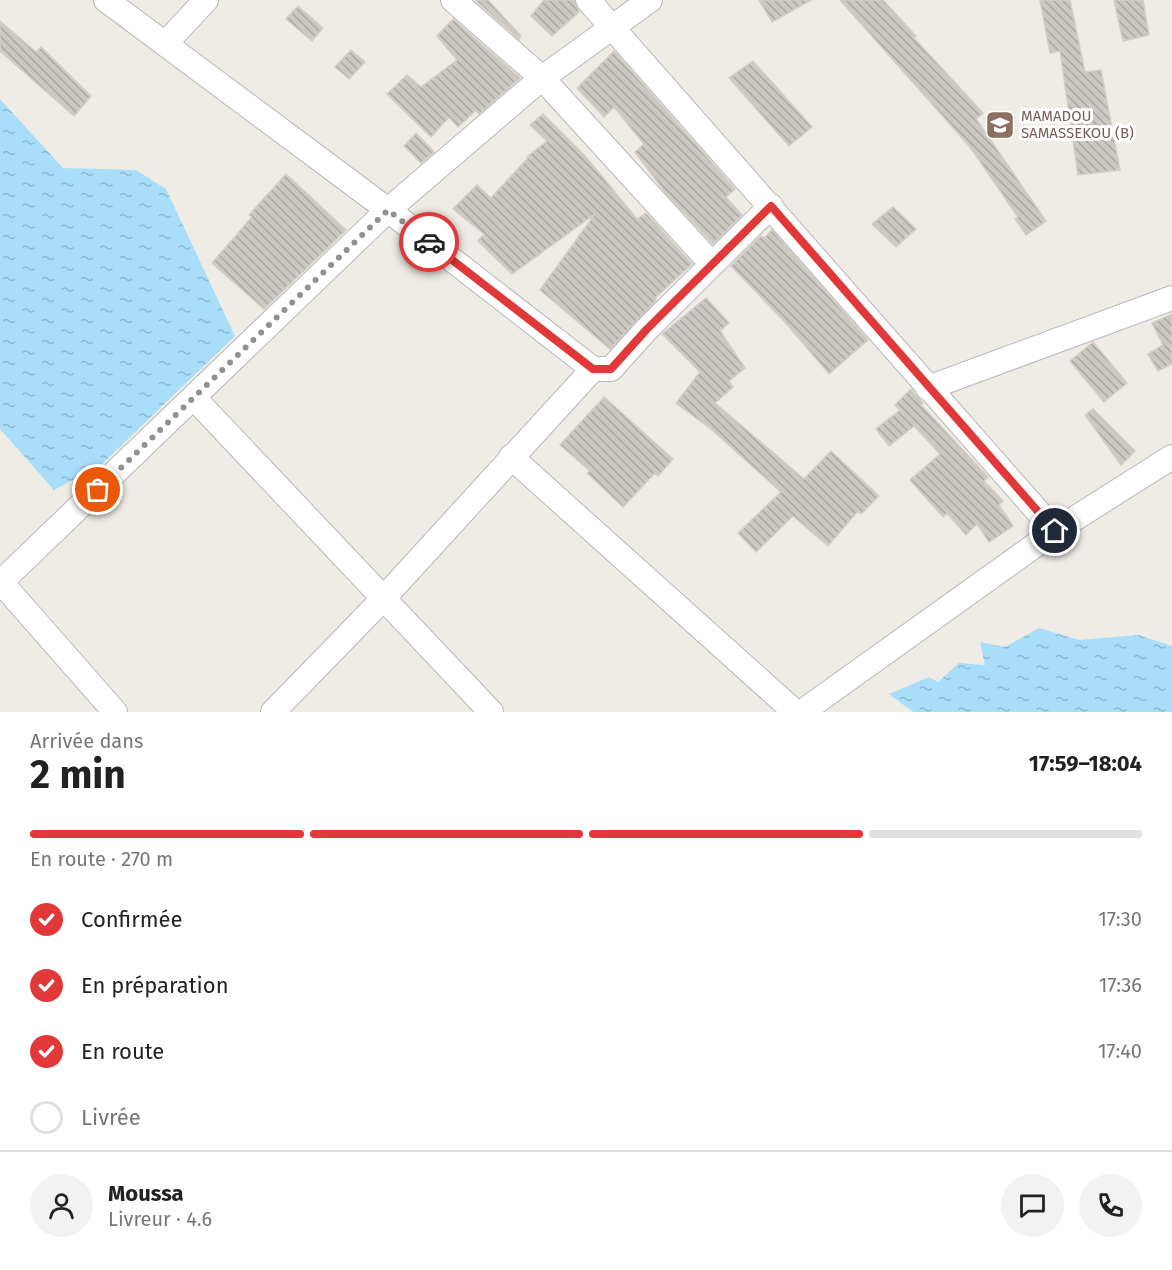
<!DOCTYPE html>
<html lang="fr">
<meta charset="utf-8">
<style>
body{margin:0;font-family:"Fira Sans",sans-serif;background:#f2f2f2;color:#222;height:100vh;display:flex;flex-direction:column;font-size:22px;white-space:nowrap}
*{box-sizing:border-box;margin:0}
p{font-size:20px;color:#767676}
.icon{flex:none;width:33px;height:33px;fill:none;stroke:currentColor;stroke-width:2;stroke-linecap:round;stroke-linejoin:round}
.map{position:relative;height:712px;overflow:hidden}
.sheet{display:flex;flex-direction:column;background:#fff;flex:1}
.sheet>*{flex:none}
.pin{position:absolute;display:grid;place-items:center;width:51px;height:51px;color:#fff;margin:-26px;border:3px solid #fff;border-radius:50%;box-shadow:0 2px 6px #0007}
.courier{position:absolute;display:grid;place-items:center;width:60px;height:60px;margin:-30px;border:4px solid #e1393a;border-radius:50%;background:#fff;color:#222;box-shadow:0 2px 8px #0007}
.summary em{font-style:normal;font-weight:700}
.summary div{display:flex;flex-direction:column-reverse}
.summary{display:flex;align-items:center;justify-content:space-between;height:102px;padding:0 30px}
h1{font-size:39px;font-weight:700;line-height:45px}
.bar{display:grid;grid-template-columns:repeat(4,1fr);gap:9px 6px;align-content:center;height:72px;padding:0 30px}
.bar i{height:8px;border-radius:4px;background:#e0e0e0}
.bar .selected{background:#e1393a}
.bar p{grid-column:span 4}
.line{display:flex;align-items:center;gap:15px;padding:0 30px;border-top:2px solid #e0e0e0}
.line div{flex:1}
.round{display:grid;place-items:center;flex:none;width:63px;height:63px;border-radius:32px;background:#f2f2f2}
ol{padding:0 30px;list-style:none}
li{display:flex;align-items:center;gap:18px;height:66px}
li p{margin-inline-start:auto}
li .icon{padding:6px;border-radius:50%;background:#e1393a;color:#fff;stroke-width:4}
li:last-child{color:#767676}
li i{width:33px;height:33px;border:3px solid #e0e0e0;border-radius:50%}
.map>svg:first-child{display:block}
.water{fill:url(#water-ripples)}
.building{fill:url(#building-back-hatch);stroke:#d3cdc4;stroke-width:1.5}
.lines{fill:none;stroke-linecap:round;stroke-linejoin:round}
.minor-casing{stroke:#b6b8bb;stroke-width:26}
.minor{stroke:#fff;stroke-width:24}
.done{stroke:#909292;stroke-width:6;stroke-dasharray:0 10.8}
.route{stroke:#e1393a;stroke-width:8}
.labels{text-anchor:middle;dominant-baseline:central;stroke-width:6;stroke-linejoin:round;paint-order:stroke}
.education-label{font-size:15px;fill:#785e54;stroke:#fff;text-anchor:start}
</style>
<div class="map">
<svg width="1172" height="712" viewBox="0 0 1172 712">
<defs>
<pattern id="water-ripples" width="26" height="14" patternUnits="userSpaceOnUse" patternTransform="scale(1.5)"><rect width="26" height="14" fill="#a9defb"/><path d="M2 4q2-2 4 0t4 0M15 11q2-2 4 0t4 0" fill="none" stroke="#8db7cf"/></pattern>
<pattern id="building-back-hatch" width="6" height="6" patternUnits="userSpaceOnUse" patternTransform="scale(1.5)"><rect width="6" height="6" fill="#ccc9c4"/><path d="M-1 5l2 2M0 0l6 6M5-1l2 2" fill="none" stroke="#a9a7a3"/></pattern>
</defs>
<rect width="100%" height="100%" fill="#efece5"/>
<path class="water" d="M 0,99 L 63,168 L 136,170 L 166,189 L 235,336 L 101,465 L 54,490 L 0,429 Z
M 1039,628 L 1079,640 L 1139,635 L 1172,646 L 1172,712 L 913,712 L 889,694 L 929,677 L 938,682 L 959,663 L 985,665 L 980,642 L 1005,647 Z"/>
<path class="building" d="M 475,0 L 488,0 L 521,36 L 519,39 Z
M 544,0 L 574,0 L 579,12 L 552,36 L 531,16 Z
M 759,0 L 811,0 L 772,22 Z
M 840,0 L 883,0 L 916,36 L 914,38 L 983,113 L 976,119 L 1046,221 L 1026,235 L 1015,219 L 1018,217 L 970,147 Z
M 1040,0 L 1070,0 L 1085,72 L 1101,70 L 1120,170 L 1078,175 L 1060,51 L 1050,53 Z
M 1114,0 L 1143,0 L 1149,35 L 1123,41 Z
M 298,6 L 323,28 L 312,41 L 286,19 Z
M 453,19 L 520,78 L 479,114 L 476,110 L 458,127 L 449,117 L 431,137 L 387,94 L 407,75 L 421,87 L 457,60 L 437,36 Z
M 0,21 L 36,52 L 41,47 L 91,96 L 74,116 L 0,51 Z
M 351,50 L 365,62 L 349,79 L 335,67 Z
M 614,51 L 735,189 L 726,197 L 742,215 L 713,244 L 665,192 L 635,152 L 644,144 L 614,107 L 604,117 L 577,88 Z
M 753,61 L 812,127 L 789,146 L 729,78 Z
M 543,114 L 586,157 L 637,219 L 646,213 L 692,264 L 655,298 L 656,300 L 610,349 L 540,290 L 595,214 L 512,274 L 478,241 L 484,234 L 453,209 L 477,185 L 491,198 L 528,158 L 527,157 L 547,141 L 530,125 Z
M 416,133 L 434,152 L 421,163 L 404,146 Z
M 286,174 L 346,230 L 264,309 L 212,263 L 252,217 L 249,215 Z
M 893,207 L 916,229 L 896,247 L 872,224 Z
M 772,230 L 868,340 L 829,374 L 784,321 L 731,266 L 761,236 L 764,238 Z
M 706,298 L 729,323 L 720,331 L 745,368 L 729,381 L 733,387 L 715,403 L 804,479 L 831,451 L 879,496 L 861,514 L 858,511 L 828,546 L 793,516 L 756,552 L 738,533 L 781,492 L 712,430 L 676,403 L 700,372 L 662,334 Z
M 1172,314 L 1172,364 L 1158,371 L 1148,354 L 1163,345 L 1152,323 Z
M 1093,342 L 1127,383 L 1104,402 L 1070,361 Z
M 911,389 L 923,403 L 921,405 L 988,477 L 984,481 L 1003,501 L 999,505 L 1013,526 L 989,542 L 977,524 L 966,535 L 947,513 L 943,517 L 910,480 L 940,454 L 914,426 L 889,446 L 876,429 L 900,410 L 895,405 Z
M 604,397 L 673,459 L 658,476 L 655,473 L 623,507 L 587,473 L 590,471 L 560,445 Z
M 1093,409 L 1135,451 L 1121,465 L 1085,415 Z"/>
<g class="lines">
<g class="minor-casing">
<path id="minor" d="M 106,0 L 388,210 L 593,369 L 611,369 L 647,329 L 771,206
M 453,0 L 542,78 L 711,263
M 588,0 L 1055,531
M 165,44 L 206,0
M 928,388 L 1172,298
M 194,398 L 491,712
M 511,457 L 795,712
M 0,581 L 115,712
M 0,583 L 388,210 L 542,78 L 650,0
M 273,712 L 382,600 L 593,369
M 802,712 L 1055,531 L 1172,457"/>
</g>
<use href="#minor" class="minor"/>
</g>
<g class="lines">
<path class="done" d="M 98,490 L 388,210 L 429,242"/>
<path class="route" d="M 429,242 L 593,369 L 611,369 L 647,329 L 771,206 L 1055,531"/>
</g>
<defs>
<g id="school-square" transform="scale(1.5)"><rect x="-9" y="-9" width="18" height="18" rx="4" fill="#8d6e63" stroke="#fff"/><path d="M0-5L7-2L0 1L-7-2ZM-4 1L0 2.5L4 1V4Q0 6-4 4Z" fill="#fff"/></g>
</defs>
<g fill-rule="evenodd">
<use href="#school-square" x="1000" y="125"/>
</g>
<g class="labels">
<g class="education-label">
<text x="1021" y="116">MAMADOU<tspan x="1021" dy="17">SAMASSEKOU (B)</tspan></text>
</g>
</g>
</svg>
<div class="pin" style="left:98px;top:490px;background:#ea580c"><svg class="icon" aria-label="bag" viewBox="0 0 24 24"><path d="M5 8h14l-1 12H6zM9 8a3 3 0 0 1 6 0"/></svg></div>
<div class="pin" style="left:1055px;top:531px;background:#1f2937"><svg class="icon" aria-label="home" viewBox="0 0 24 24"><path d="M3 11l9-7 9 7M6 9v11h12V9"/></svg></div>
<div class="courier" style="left:429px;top:242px"><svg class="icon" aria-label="car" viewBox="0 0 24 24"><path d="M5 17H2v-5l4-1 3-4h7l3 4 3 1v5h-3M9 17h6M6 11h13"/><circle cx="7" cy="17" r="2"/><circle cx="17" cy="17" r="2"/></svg></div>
</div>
<section class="sheet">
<div class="summary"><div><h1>2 min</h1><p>Arrivée dans</p></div><em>17:59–18:04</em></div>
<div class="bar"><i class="selected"></i><i class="selected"></i><i class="selected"></i><i></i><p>En route · 270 m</p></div>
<ol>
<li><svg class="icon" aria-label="check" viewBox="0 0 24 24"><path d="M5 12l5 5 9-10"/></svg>Confirmée<p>17:30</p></li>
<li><svg class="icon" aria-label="check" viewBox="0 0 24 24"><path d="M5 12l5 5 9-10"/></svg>En préparation<p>17:36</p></li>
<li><svg class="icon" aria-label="check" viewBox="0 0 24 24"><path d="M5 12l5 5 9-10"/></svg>En route<p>17:40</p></li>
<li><i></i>Livrée</li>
</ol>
<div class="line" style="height:108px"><a class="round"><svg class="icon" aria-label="person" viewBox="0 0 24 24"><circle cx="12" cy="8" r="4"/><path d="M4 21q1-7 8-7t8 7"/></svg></a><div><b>Moussa</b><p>Livreur · 4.6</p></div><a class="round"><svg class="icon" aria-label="chat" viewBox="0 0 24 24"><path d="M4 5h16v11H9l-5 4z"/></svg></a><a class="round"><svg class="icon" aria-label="phone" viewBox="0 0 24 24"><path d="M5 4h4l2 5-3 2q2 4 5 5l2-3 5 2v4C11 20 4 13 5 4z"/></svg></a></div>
</section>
